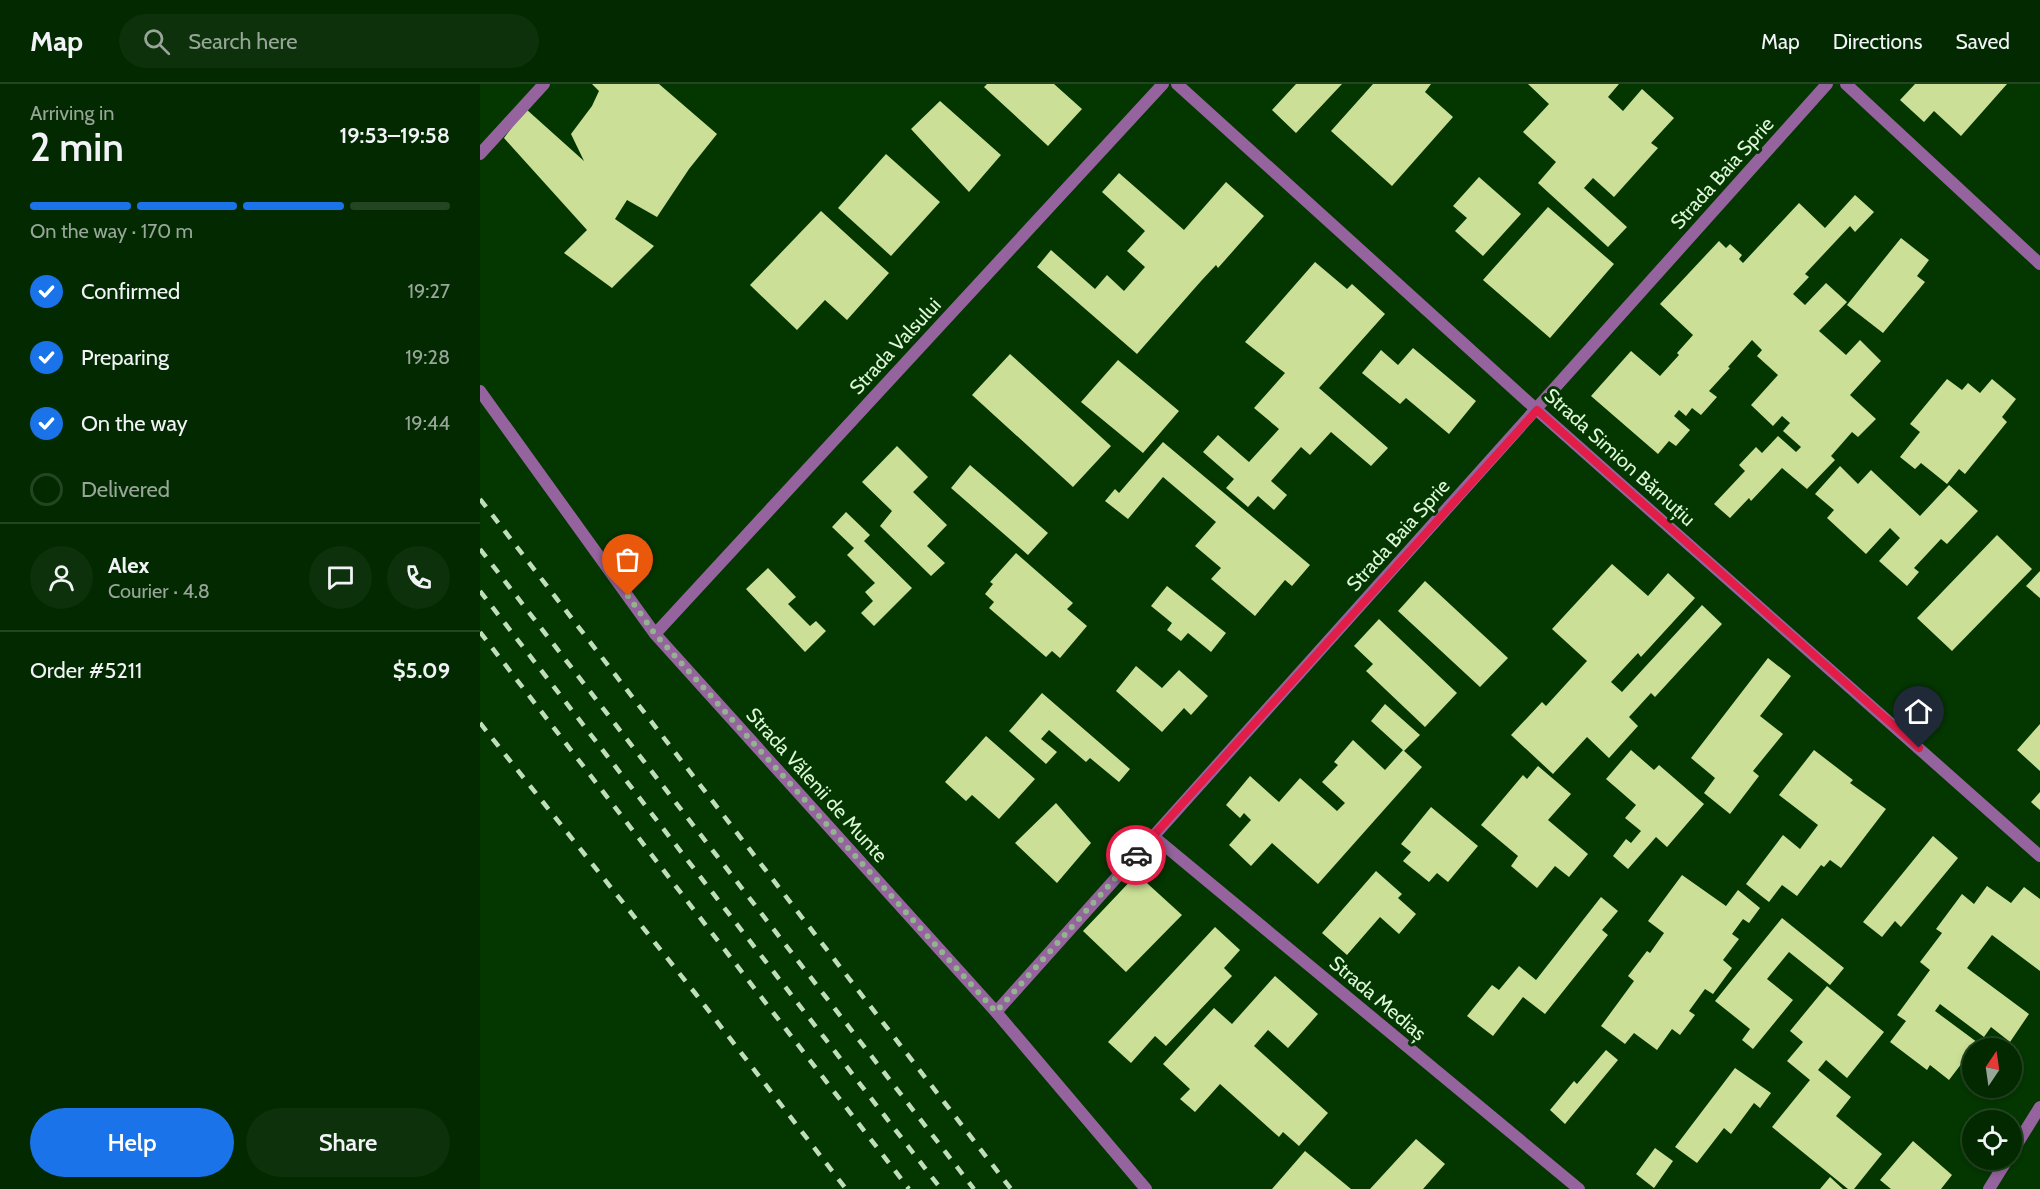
<!DOCTYPE html>
<meta charset="utf-8">
<style>
body{margin:0;font-family:Cabin,sans-serif;background:#0d310a;color:#f1f3f6;height:100vh;display:flex;flex-direction:column;font-size:22px;white-space:nowrap}
*{box-sizing:border-box;margin:0}
p{font-size:20px;color:#97a699}
.icon{flex:none;width:33px;height:33px;fill:none;stroke:currentColor;stroke-width:2;stroke-linecap:round;stroke-linejoin:round}
.map{position:relative;flex:1;overflow:hidden}
.details{display:flex;flex-direction:column;background:#032900;width:480px}
.details>*{flex:none}
.needle{width:39px;rotate:13deg}
.buttons{position:absolute;left:1482px;top:954px;display:grid;gap:12px}
.buttons a{display:grid;place-items:center;width:60px;height:60px;border-radius:50%;background:#032900;box-shadow:0 3px 9px #0003,0 0 0 2px #244522;font-size:30px}
.pin{position:absolute;display:grid;place-items:center;width:51px;height:51px;color:#fff;margin:-62px -26px;border-radius:50% 50% 50% 0;rotate:-45deg;box-shadow:0 0 6px #0007}
.pin .icon{rotate:45deg}
.courier{position:absolute;display:grid;place-items:center;width:60px;height:60px;margin:-30px;border:4px solid #e11d48;border-radius:50%;background:#fff;color:#222;box-shadow:0 2px 8px #0007}
.head em{font-style:normal;font-weight:600}
.head div{display:flex;flex-direction:column-reverse}
.head{display:flex;align-items:center;justify-content:space-between;height:102px;padding:0 30px}
h1{font-size:39px;font-weight:600;line-height:45px}
.bar{display:grid;grid-template-columns:repeat(4,1fr);gap:9px 6px;align-content:center;height:72px;padding:0 30px}
.bar i{height:8px;border-radius:4px;background:#244522}
.bar .current{background:#1a73e8}
.bar p{grid-column:span 4}
.line{display:flex;align-items:center;gap:15px;padding:0 30px;border-top:2px solid #244522}
.line div{flex:1}
.round{display:grid;place-items:center;flex:none;width:63px;height:63px;border-radius:32px;background:#0d310a}
ol{padding:0 30px;list-style:none}
li{display:flex;align-items:center;gap:18px;height:66px}
li p{margin-inline-start:auto}
li .icon{padding:6px;border-radius:50%;background:#1a73e8;color:#fff;stroke-width:4}
li:last-child{color:#97a699}
li i{width:33px;height:33px;border:3px solid #244522;border-radius:50%}
.action{display:flex;gap:12px;margin-top:auto;padding:12px 30px}
.action a{flex:1;height:69px;border-radius:36px;background:#1a73e8;color:#fff;font-size:24px;font-weight:600;line-height:69px;text-align:center}
.action a+a{background:#0d310a;color:#f1f3f6}
header{display:flex;align-items:center;gap:36px;box-sizing:border-box;height:84px;padding:0 30px;background:#032900;border-bottom:2px solid #244522}
header strong{font-size:28px}
nav{display:flex;gap:33px;margin-inline-start:auto;font-size:21px}
.search{width:420px;height:54px;background:#0d310a;display:flex;align-items:center;gap:15px;box-sizing:border-box;padding:0 21px;border-radius:33px;color:#97a699;font-size:22px}
main{display:flex;flex:1;min-height:0}
.map>svg:first-child{display:block}
.building{fill:#cbe096}
.lines{fill:none;stroke-linecap:round;stroke-linejoin:round}
.minor{stroke:#95649e;stroke-width:12}
.rail{stroke:#c1debc;stroke-width:4.5;stroke-dasharray:10 10;stroke-linecap:butt}
.done{stroke:#91b48c;stroke-width:6;stroke-dasharray:0 10.8}
.route{stroke:#e11d48;stroke-width:8}
.labels{text-anchor:middle;dominant-baseline:central;stroke-width:6;stroke-linejoin:round;paint-order:stroke}
.street-label{font-size:20px;fill:#ddf7d8;stroke:#043700}
</style>
<header>
<strong>Map</strong>
<div class="search"><svg class="icon" aria-label="search" viewBox="0 0 24 24"><circle cx="10" cy="10" r="6"/><path d="M15 15l6 6"/></svg>Search here</div>
<nav><a>Map</a><a>Directions</a><a>Saved</a></nav>
</header>
<main>
<section class="details">
<div class="head"><div><h1>2 min</h1><p>Arriving in</p></div><em>19:53–19:58</em></div>
<div class="bar"><i class="current"></i><i class="current"></i><i class="current"></i><i></i><p>On the way · 170 m</p></div>
<ol>
<li><svg class="icon" aria-label="check" viewBox="0 0 24 24"><path d="M5 12l5 5 9-10"/></svg>Confirmed<p>19:27</p></li>
<li><svg class="icon" aria-label="check" viewBox="0 0 24 24"><path d="M5 12l5 5 9-10"/></svg>Preparing<p>19:28</p></li>
<li><svg class="icon" aria-label="check" viewBox="0 0 24 24"><path d="M5 12l5 5 9-10"/></svg>On the way<p>19:44</p></li>
<li><i></i>Delivered</li>
</ol>
<div class="line" style="height:108px"><a class="round"><svg class="icon" aria-label="person" viewBox="0 0 24 24"><circle cx="12" cy="8" r="4"/><path d="M4 21q1-7 8-7t8 7"/></svg></a><div><b>Alex</b><p>Courier · 4.8</p></div><a class="round"><svg class="icon" aria-label="chat" viewBox="0 0 24 24"><path d="M4 5h16v11H9l-5 4z"/></svg></a><a class="round"><svg class="icon" aria-label="phone" viewBox="0 0 24 24"><path d="M5 4h4l2 5-3 2q2 4 5 5l2-3 5 2v4C11 20 4 13 5 4z"/></svg></a></div>
<div class="line" style="height:78px"><div>Order #5211</div><b>$5.09</b></div>
<div class="action"><a>Help</a><a>Share</a></div>
</section>
<div class="map">
<svg width="1560" height="1105" viewBox="0 0 1560 1105">
<rect width="100%" height="100%" fill="#043700"/>
<path class="building" d="M 112,0 L 179,0 L 237,50 L 209,85 L 177,133 L 147,116 L 135,135 L 174,162 L 132,204 L 84,169 L 107,146 L 24,54 L 46,25 L 104,77 L 91,50 L 112,22 L 119,7 Z
M 507,0 L 574,0 L 602,25 L 568,62 L 504,3 Z
M 816,0 L 862,0 L 816,49 L 792,26 Z
M 893,0 L 951,0 L 945,8 L 973,33 L 912,102 L 851,47 Z
M 1048,0 L 1139,0 L 1128,13 L 1143,27 L 1162,5 L 1194,34 L 1171,59 L 1178,64 L 1134,113 L 1113,94 L 1104,104 L 1147,143 L 1128,163 L 1058,99 L 1076,78 L 1043,48 L 1069,20 Z
M 1435,0 L 1527,0 L 1481,52 L 1454,27 L 1444,38 L 1420,16 Z
M 460,17 L 521,71 L 489,108 L 431,45 Z
M 406,70 L 460,118 L 411,172 L 358,124 Z
M 639,89 L 704,146 L 746,98 L 784,132 L 738,184 L 736,181 L 722,196 L 657,270 L 557,183 L 571,166 L 615,205 L 627,191 L 644,207 L 665,183 L 647,167 L 665,147 L 622,108 Z
M 999,93 L 1041,130 L 1003,172 L 975,147 L 987,134 L 973,122 Z
M 1375,111 L 1394,128 L 1375,148 L 1370,142 L 1325,190 L 1329,193 L 1313,210 L 1325,221 L 1346,199 L 1367,218 L 1339,247 L 1366,271 L 1380,256 L 1401,277 L 1370,311 L 1396,335 L 1378,353 L 1372,348 L 1351,372 L 1355,376 L 1327,405 L 1302,384 L 1271,417 L 1269,414 L 1250,434 L 1234,420 L 1265,387 L 1259,381 L 1276,363 L 1282,369 L 1298,352 L 1316,368 L 1321,363 L 1303,347 L 1310,339 L 1302,332 L 1293,342 L 1271,321 L 1298,291 L 1277,272 L 1282,266 L 1272,256 L 1248,283 L 1250,284 L 1229,307 L 1237,313 L 1221,331 L 1212,324 L 1206,332 L 1199,326 L 1194,332 L 1210,346 L 1196,362 L 1189,357 L 1178,370 L 1111,312 L 1151,267 L 1180,292 L 1199,271 L 1197,269 L 1213,251 L 1180,220 L 1239,157 L 1246,164 L 1250,160 L 1262,171 L 1259,175 L 1263,179 L 1319,119 L 1345,144 Z
M 1068,123 L 1134,180 L 1070,254 L 1003,196 Z
M 341,127 L 409,189 L 367,236 L 345,216 L 317,246 L 270,201 Z
M 1421,154 L 1449,176 L 1437,192 L 1445,198 L 1403,249 L 1367,221 Z
M 835,178 L 867,205 L 872,200 L 905,230 L 839,304 L 908,364 L 891,382 L 851,348 L 830,371 L 821,363 L 791,397 L 807,411 L 794,426 L 778,412 L 768,423 L 746,404 L 754,395 L 723,368 L 738,351 L 769,378 L 799,345 L 774,324 L 805,289 L 765,258 Z
M 933,264 L 996,317 L 969,350 L 926,314 L 920,320 L 882,289 L 901,266 L 918,281 Z
M 530,270 L 631,362 L 593,403 L 492,311 Z
M 638,276 L 699,327 L 663,369 L 601,318 Z
M 1467,295 L 1482,306 L 1488,299 L 1500,309 L 1512,295 L 1536,315 L 1522,333 L 1527,338 L 1485,390 L 1479,385 L 1467,400 L 1441,379 L 1435,385 L 1420,373 L 1440,348 L 1430,340 Z
M 683,358 L 830,481 L 812,502 L 805,496 L 775,532 L 731,495 L 741,484 L 715,462 L 736,438 L 683,393 L 648,435 L 625,417 L 635,405 L 639,409 Z
M 417,362 L 448,393 L 433,408 L 467,441 L 447,462 L 465,479 L 451,492 L 400,442 L 412,427 L 382,398 Z
M 490,381 L 568,449 L 548,471 L 471,404 Z
M 1360,382 L 1378,400 L 1391,386 L 1440,432 L 1469,401 L 1498,427 L 1467,460 L 1461,455 L 1434,484 L 1439,488 L 1427,502 L 1399,477 L 1420,454 L 1410,444 L 1386,470 L 1347,434 L 1354,426 L 1335,410 Z
M 366,428 L 390,451 L 384,457 L 432,504 L 394,542 L 381,529 L 393,517 L 385,508 L 395,499 L 367,471 L 374,464 L 352,443 Z
M 1517,451 L 1552,485 L 1472,567 L 1437,534 Z
M 536,469 L 593,519 L 587,525 L 607,542 L 580,574 L 572,567 L 566,573 L 509,524 L 514,518 L 505,510 L 513,500 L 510,498 Z
M 1132,480 L 1168,512 L 1188,489 L 1215,514 L 1161,573 L 1158,569 L 1131,598 L 1142,608 L 1222,521 L 1242,540 L 1175,613 L 1171,609 L 1149,633 L 1158,642 L 1129,674 L 1107,653 L 1073,690 L 1031,651 L 1062,618 L 1066,622 L 1107,577 L 1072,545 Z
M 288,484 L 316,513 L 308,520 L 330,542 L 336,537 L 346,547 L 325,568 L 266,505 Z
M 1560,487 L 1560,514 L 1546,502 Z
M 945,497 L 1028,574 L 1000,603 L 918,527 Z
M 687,502 L 746,549 L 731,568 L 708,549 L 701,557 L 687,546 L 692,539 L 671,522 Z
M 899,535 L 977,609 L 945,643 L 886,587 L 893,580 L 874,562 Z
M 1288,574 L 1311,592 L 1280,632 L 1303,650 L 1273,687 L 1279,692 L 1250,730 L 1224,709 L 1235,694 L 1211,674 Z
M 656,582 L 682,604 L 699,586 L 728,612 L 711,631 L 704,624 L 682,648 L 636,607 Z
M 562,609 L 650,685 L 639,698 L 610,674 L 606,678 L 569,646 L 561,655 L 577,668 L 566,680 L 529,647 Z
M 905,620 L 940,651 L 924,667 L 891,637 Z
M 1560,640 L 1560,687 L 1537,666 Z
M 506,652 L 555,695 L 519,735 L 492,711 L 486,717 L 465,698 Z
M 873,656 L 905,686 L 923,666 L 942,683 L 838,800 L 792,759 L 771,782 L 749,761 L 771,736 L 764,729 L 760,734 L 746,721 L 770,692 L 799,718 L 820,694 L 857,727 L 865,719 L 842,698 L 858,681 L 854,678 Z
M 1151,666 L 1174,686 L 1179,681 L 1224,720 L 1187,763 L 1176,753 L 1148,785 L 1133,772 L 1146,755 L 1151,759 L 1161,747 L 1145,734 L 1156,721 L 1126,695 Z
M 1334,666 L 1373,696 L 1370,699 L 1406,725 L 1361,784 L 1350,776 L 1344,783 L 1341,781 L 1317,812 L 1302,801 L 1289,818 L 1266,800 L 1303,751 L 1320,765 L 1338,741 L 1299,711 Z
M 1058,682 L 1091,710 L 1068,736 L 1108,770 L 1089,793 L 1075,782 L 1057,804 L 1031,782 L 1038,772 L 1001,741 L 1043,691 L 1047,695 Z
M 1560,708 L 1560,726 L 1551,718 Z
M 576,719 L 611,759 L 577,799 L 535,759 Z
M 951,723 L 998,762 L 968,798 L 957,789 L 949,798 L 923,777 L 931,768 L 921,760 Z
M 1453,752 L 1478,774 L 1421,843 L 1415,837 L 1402,853 L 1383,838 Z
M 896,787 L 922,810 L 918,814 L 936,830 L 919,850 L 900,833 L 867,871 L 842,849 Z
M 657,790 L 702,831 L 646,888 L 603,847 Z
M 1202,791 L 1246,822 L 1258,806 L 1280,824 L 1269,839 L 1263,835 L 1252,850 L 1259,855 L 1243,876 L 1252,884 L 1233,910 L 1225,905 L 1209,927 L 1215,931 L 1200,951 L 1192,945 L 1177,966 L 1154,949 L 1145,960 L 1121,942 L 1154,897 L 1148,892 L 1167,867 L 1170,869 L 1184,849 L 1168,837 Z
M 1507,802 L 1531,819 L 1544,803 L 1560,815 L 1560,887 L 1512,851 L 1487,884 L 1549,930 L 1530,958 L 1511,943 L 1504,953 L 1460,920 L 1455,927 L 1505,964 L 1492,964 L 1492,987 L 1482,979 L 1469,996 L 1450,981 L 1447,986 L 1410,958 L 1426,937 L 1417,931 L 1450,886 L 1440,878 L 1462,849 L 1456,845 L 1482,810 L 1494,820 Z
M 1121,813 L 1138,827 L 1122,846 L 1128,851 L 1065,930 L 1043,913 L 1013,952 L 987,932 L 1012,901 L 1019,906 L 1039,882 L 1056,896 Z
M 1302,834 L 1364,884 L 1350,901 L 1309,868 L 1287,895 L 1313,916 L 1273,965 L 1262,956 L 1270,945 L 1235,917 Z
M 735,843 L 760,866 L 744,884 L 752,892 L 686,962 L 675,952 L 651,979 L 628,958 Z
M 795,892 L 838,930 L 808,964 L 788,946 L 774,962 L 848,1029 L 819,1062 L 803,1048 L 799,1053 L 740,1000 L 715,1028 L 700,1015 L 710,1005 L 683,980 L 734,924 L 752,940 Z
M 1347,902 L 1404,948 L 1367,994 L 1346,976 L 1338,986 L 1371,1013 L 1356,1032 L 1402,1070 L 1374,1105 L 1368,1105 L 1292,1043 L 1330,996 L 1307,977 L 1323,958 L 1310,947 Z
M 1126,966 L 1138,976 L 1085,1040 L 1070,1026 L 1094,997 L 1097,1000 Z
M 1255,984 L 1291,1009 L 1280,1024 L 1274,1019 L 1251,1050 L 1244,1044 L 1217,1079 L 1195,1063 Z
M 936,1055 L 965,1080 L 943,1105 L 890,1105 Z
M 1433,1057 L 1472,1091 L 1461,1105 L 1411,1105 L 1400,1096 Z
M 1175,1064 L 1193,1077 L 1174,1104 L 1156,1090 Z
M 825,1067 L 871,1105 L 792,1105 Z
M 1350,1093 L 1363,1105 L 1340,1105 Z"/>
<g class="lines">
<path class="minor" d="M 697,0 L 1057,326 L 1560,772
M 1366,0 L 1560,180
M 0,70 L 64,0
M 0,307 L 175,550 L 516,928 L 666,1105
M 175,550 L 683,0
M 673,752 L 1099,1105
M 516,928 L 1347,0
M 1532,1068 L 1560,1023
M 1509,1105 L 1527,1076"/>
<path class="rail" d="M 0,415 L 531,1105
M 0,465 L 494,1105
M 0,507 L 461,1105
M 0,548 L 429,1105
M 0,639 L 215,909 L 366,1105"/>
</g>
<g class="lines">
<path class="done" d="M 148,512 L 175,550 L 516,928 L 656,771"/>
<path class="route" d="M 656,771 L 1057,326 L 1439,664"/>
</g>
<g class="labels">
<g class="street-label">
<text transform="translate(1242 89) rotate(-48)">Strada Baia Sprie</text>
<text transform="translate(415 262) rotate(-47)">Strada Valsului</text>
<text transform="translate(1140 373) rotate(42)">Strada Simion Bărnuțiu</text>
<text transform="translate(918 451) rotate(-48)">Strada Baia Sprie</text>
<text transform="translate(337 701) rotate(48)">Strada Vălenii de Munte</text>
<text transform="translate(898 914) rotate(40)">Strada Mediaș</text>
</g>
</g>
</svg>
<div class="buttons">
<a><svg class="needle" viewBox="-14 -14 28 28"><path d="M0-13l5 13h-10z" fill="#e53935"/><path d="M0 13l5-13h-10z" fill="#97a699"/></svg></a>
<a><svg class="icon" aria-label="locate" viewBox="0 0 24 24"><circle cx="12" cy="12" r="6"/><path d="M12 2v4M12 18v4M2 12h4M18 12h4"/></svg></a>
</div>
<div class="pin" style="left:148px;top:512px;background:#ea580c"><svg class="icon" aria-label="bag" viewBox="0 0 24 24"><path d="M5 8h14l-1 12H6zM9 8a3 3 0 0 1 6 0"/></svg></div>
<div class="pin" style="left:1439px;top:664px;background:#1f2937"><svg class="icon" aria-label="home" viewBox="0 0 24 24"><path d="M3 11l9-7 9 7M6 9v11h12V9"/></svg></div>
<div class="courier" style="left:656px;top:771px"><svg class="icon" aria-label="car" viewBox="0 0 24 24"><path d="M5 17H2v-5l4-1 3-4h7l3 4 3 1v5h-3M9 17h6M6 11h13"/><circle cx="7" cy="17" r="2"/><circle cx="17" cy="17" r="2"/></svg></div>
</div>
</main>
